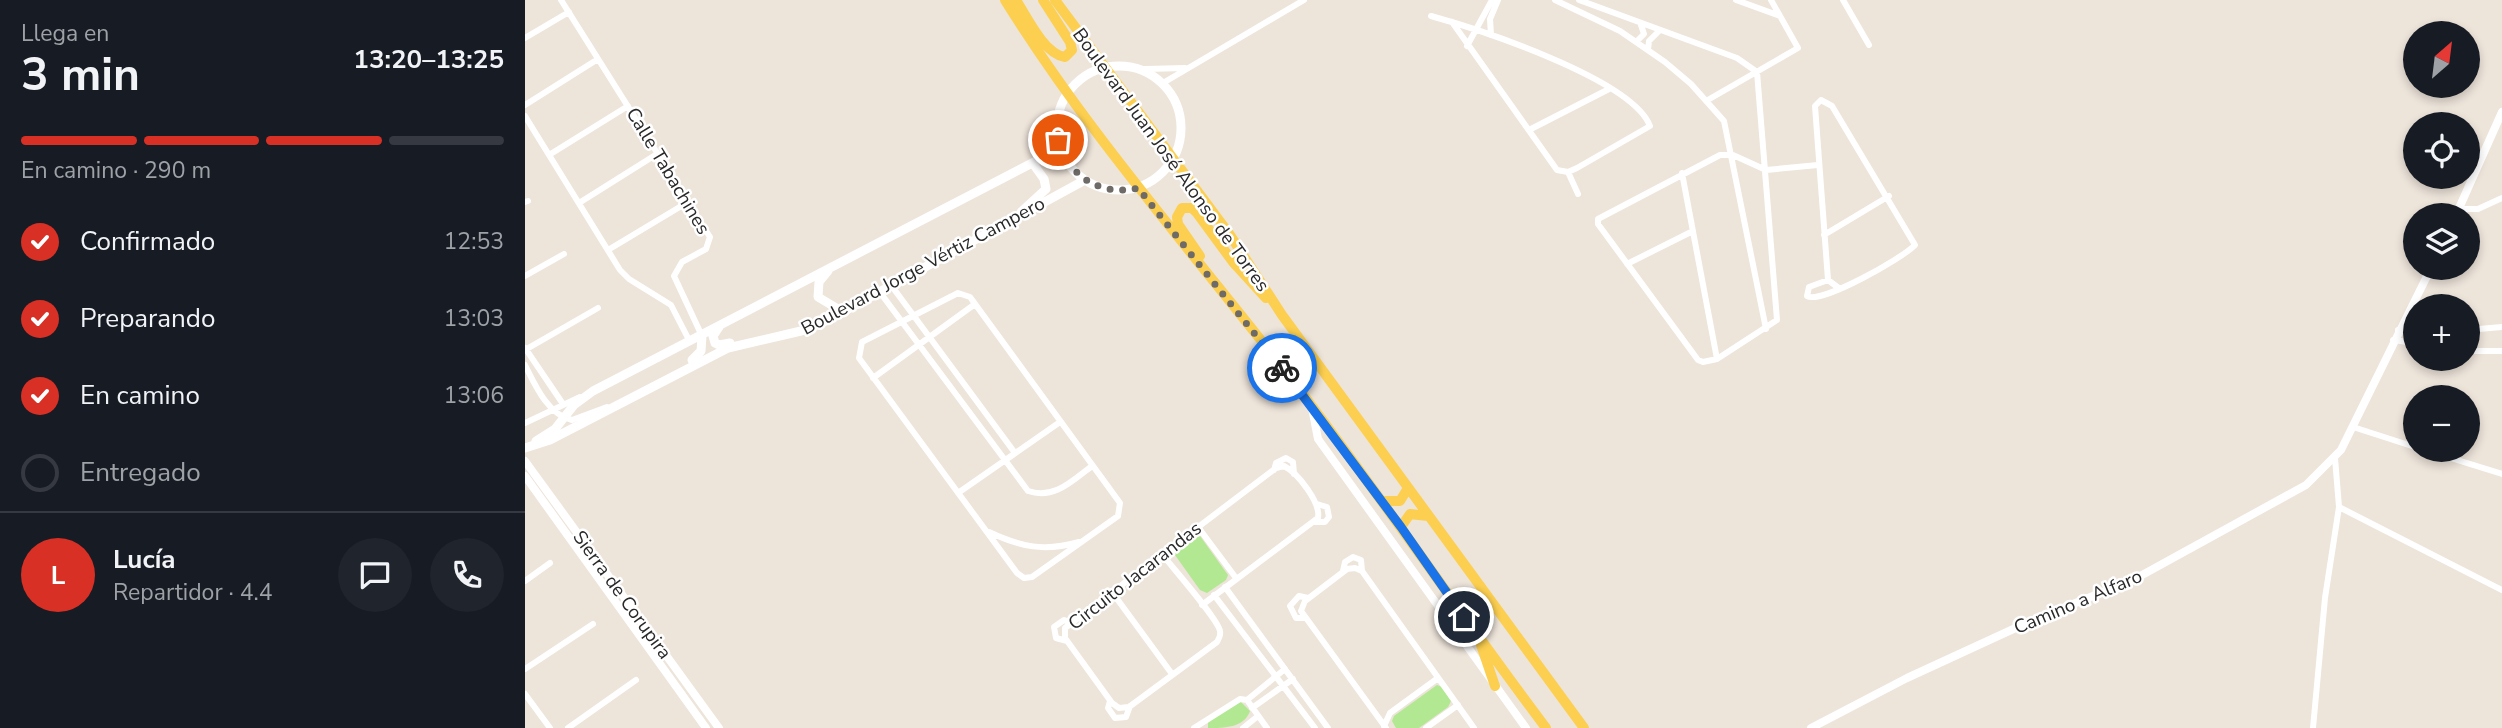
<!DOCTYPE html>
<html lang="es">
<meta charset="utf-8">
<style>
body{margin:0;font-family:"Nunito Sans",sans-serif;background:#20242c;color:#f1f3f6;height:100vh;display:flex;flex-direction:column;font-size:26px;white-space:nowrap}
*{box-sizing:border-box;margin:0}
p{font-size:23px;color:#9ea1a6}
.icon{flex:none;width:38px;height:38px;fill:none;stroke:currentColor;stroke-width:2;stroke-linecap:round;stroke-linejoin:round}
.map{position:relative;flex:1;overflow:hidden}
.sheet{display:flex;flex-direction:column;background:#171b24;width:525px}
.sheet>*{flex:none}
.needle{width:46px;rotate:28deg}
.tools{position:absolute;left:1878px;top:21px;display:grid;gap:14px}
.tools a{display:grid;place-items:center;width:77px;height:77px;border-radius:50%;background:#171b24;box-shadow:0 4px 10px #0003;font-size:35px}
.pin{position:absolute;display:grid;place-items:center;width:60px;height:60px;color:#fff;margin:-30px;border:4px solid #fff;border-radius:50%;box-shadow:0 2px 7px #0007}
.courier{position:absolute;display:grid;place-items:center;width:70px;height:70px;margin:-35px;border:5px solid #1a73e8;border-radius:50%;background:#fff;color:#222;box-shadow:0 2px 9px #0007}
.head em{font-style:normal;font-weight:700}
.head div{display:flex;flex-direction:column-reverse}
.head{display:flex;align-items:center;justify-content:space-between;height:119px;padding:0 21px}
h1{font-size:46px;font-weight:700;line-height:52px}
.bar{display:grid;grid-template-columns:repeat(4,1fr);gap:10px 7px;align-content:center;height:84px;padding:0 21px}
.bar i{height:9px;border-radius:5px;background:#363941}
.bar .selected{background:#d93025}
.bar p{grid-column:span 4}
.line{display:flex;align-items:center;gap:18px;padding:0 21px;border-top:2px solid #363941}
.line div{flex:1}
.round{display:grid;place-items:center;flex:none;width:74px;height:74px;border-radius:37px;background:#20242c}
ol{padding:0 21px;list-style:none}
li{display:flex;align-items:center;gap:21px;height:77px}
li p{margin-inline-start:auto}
li .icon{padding:7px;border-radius:50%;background:#d93025;color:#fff;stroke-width:4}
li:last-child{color:#9ea1a6}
li i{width:38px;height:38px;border:4px solid #363941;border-radius:50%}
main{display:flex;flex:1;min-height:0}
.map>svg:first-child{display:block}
.green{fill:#b1e891}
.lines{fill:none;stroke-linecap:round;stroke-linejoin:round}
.minor{stroke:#fff;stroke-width:6}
.tertiary{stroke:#fff;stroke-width:8}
.secondary{stroke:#fff;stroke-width:9}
.primary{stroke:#fccf50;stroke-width:10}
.done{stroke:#6e6a67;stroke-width:7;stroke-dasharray:0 12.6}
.route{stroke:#1a73e8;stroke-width:9}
.labels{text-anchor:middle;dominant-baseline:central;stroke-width:5;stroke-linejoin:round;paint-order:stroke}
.street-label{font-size:19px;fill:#292929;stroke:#fff}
</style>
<main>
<section class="sheet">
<div class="head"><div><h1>3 min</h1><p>Llega en</p></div><em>13:20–13:25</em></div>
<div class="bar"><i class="selected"></i><i class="selected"></i><i class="selected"></i><i></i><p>En camino · 290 m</p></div>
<ol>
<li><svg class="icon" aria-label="check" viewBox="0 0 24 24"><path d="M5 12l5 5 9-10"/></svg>Confirmado<p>12:53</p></li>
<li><svg class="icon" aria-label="check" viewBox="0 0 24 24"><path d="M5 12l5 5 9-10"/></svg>Preparando<p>13:03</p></li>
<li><svg class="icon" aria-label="check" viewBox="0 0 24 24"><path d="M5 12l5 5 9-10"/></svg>En camino<p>13:06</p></li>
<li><i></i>Entregado</li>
</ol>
<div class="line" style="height:126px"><b class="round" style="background:#d93025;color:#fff">L</b><div><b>Lucía</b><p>Repartidor · 4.4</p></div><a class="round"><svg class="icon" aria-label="chat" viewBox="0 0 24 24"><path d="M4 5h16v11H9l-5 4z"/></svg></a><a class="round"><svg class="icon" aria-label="phone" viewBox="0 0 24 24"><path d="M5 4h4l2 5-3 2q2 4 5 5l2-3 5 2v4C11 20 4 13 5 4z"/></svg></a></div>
</section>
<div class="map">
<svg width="1977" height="728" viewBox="0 0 1977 728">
<rect width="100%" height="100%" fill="#ede4da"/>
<path class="green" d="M 675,536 L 703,575 L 701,580 L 682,593 L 675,590 L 650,555 C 651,546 666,535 675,536 Z
M 912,685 L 917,687 L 926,701 L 923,707 L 894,728 L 871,728 L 867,721 L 869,716 Z
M 714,700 L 725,711 C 719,728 699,728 683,728 L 683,722 Z"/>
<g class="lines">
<path class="minor" d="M 36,0 L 185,237 L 181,249 L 157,262 L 149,276 L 177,336
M 1030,0 L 1095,31 L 1140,62 L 1166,84 L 1199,121 L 1241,329
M 1054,0 L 1212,58 L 1232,72 L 1252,320 L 1192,359 L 1178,362 L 1173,360 L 1073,224 L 1073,219 L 1195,155 L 1208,155 L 1241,170 L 1293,165
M 1211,0 L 1255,16
M 1318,0 L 1344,45
M 906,16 C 953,29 1107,79 1125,126 L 1052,168 L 1043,172 L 1032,170 L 927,22
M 966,35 L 965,19 L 973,0
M 0,38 L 44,12
M 1111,42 L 1119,34 L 1116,25
M 942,46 L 967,0
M 1123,50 L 1124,41 L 1134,31
M 620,69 L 660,68
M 638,83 L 779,0
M 1181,101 L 1273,48 L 1246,0
M 0,105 L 73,59
M 0,116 L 95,270 L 104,279 L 146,305 L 165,342
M 1004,130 L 1084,89
M 24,155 L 103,106
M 1043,172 L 1053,194
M 1157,173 L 1192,359
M 0,202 L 3,201
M 54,203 L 132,154
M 1935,209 L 1953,209 L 1977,198
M 1299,235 L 1364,196
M 83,250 L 163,202
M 1102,264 L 1168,231
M 0,276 L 39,254
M 1303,280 L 1284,287 L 1282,296 C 1295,305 1378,258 1390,245 L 1307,106 L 1296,100 L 1290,106 L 1303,280 L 1315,289
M 366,285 L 490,453
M 354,291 L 503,491 C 529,500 547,481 567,466
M 433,293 L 445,297 L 595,503 L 593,516 L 507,577 L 499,578 L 492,573 L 334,358 L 337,342 Z
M 1873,330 L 1890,331
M 1942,330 L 1977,327
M 1868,340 L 1890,343
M 0,348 L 38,404
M 0,350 L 73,308
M 1942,351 L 1977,351
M 0,365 C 10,385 23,415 47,420 L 82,407
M 348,378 L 450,304
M 0,423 L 55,397
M 1828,427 L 1890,447
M 1900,450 L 1977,474
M 749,470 L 751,463 L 761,458 L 768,462 L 769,474
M 433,493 L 535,422
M 1814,507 L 1977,590
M 789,522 L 800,522 L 804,517 L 802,507 L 792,504
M 673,527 L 711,578
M 464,532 C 496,547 519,552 554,542
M 637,554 C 647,567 693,619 695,631 C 696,636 694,638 692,642 L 604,707 L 594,708 L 587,703 L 540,638 L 540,628 L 751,468 L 759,466 C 773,473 796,503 793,518 L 677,605
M 818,571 L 820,562 L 828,557 L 836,560 L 837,571
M 0,581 L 25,563
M 700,587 L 803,728
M 587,592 L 647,674
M 689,595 L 790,728
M 781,618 L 771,618 L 765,606 L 774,596 L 783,598
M 542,641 L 531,638 L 529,627 L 539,620 L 546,623
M 0,669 L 68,624
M 0,694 L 25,728
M 722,700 L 760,669
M 585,701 L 583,708 L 590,718 L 601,717 L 605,706
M 727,708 L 768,679
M 859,726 L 865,713 L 913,678
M 43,728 L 111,680
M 669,728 L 715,699 L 722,700 L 742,728
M 718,728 L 733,716
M 861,728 L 776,611 L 780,601 L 822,569 L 830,568 L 837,571 L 949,728
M 901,728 L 933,705
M 1788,728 L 1800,598 L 1814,507 L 1810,458"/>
<path class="tertiary" d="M 1931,215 L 1977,112
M 787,408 L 793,439 L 1001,728
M 0,461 L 194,728
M 0,476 L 181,728
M 1286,728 L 1382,678 L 1508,620 L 1608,580 L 1781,485 L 1816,450 L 1906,268"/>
<path class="secondary" d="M532 128a62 62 0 1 1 124 0a62 62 0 1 1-124 0Z
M 496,212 L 521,189 L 519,179 L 509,165
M 303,271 L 294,282 L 293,297 L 318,312
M 194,327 L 188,336 L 190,343 L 194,345 L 205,343
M 167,360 L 176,351 L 177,336
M 11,441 L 30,429 L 49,405 L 68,391 L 536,148
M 0,448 L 25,440 L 203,348 L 276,331 L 303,320 L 560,180"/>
<path class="primary" d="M 480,0 C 555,121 647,228 735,339 C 835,465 924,599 1021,728
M 491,0 C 502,17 519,54 540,57 L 547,50 L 545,42 L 518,0
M 530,0 L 705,235 L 757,315 L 1059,728
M 675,256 L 653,224 L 652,217 L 657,208 L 667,208 L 672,213 L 708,262 L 741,298
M 857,501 L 875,501 L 883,488
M 876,527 L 885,514 L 903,516
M 956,645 L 970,686"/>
</g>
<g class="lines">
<path class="done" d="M 533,140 C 543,176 576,197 613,188 L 757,368"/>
<path class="route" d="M 757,368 L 876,527 L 939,617"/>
</g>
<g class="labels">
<g class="street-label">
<text transform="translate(646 160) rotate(54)">Boulevard Juan José Alonso de Torres</text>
<text transform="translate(143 171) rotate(59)">Calle Tabachines</text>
<text transform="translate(398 266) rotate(-28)">Boulevard Jorge Vértiz Campero</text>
<text transform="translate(610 576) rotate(-38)">Circuito Jacarandas</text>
<text transform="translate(97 595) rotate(54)">Sierra de Corupira</text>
<text transform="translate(1553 602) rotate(-23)">Camino a Alfaro</text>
</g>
</g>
</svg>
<div class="tools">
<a><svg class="needle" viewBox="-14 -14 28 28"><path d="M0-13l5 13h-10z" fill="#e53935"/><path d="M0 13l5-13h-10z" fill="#9ea1a6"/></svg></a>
<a><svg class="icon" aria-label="locate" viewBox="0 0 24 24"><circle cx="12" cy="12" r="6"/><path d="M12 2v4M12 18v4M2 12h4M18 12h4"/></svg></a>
<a><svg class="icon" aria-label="layers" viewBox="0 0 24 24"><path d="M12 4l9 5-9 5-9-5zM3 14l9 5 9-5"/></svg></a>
<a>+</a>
<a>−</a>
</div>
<div class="pin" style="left:533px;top:140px;background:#ea580c"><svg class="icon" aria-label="bag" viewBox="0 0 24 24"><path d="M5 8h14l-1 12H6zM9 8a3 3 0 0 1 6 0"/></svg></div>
<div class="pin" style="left:939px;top:617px;background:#1f2937"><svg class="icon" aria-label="home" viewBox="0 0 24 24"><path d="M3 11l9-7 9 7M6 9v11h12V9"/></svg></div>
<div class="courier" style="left:757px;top:368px"><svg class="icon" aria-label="bike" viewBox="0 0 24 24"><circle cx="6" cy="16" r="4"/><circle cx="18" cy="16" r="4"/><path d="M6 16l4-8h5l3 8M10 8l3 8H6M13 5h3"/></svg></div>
</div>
</main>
